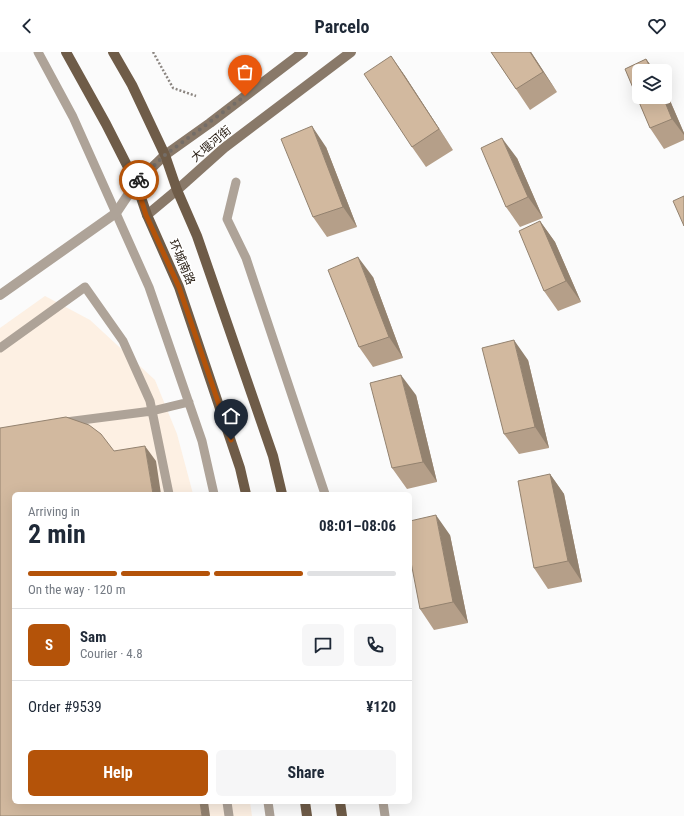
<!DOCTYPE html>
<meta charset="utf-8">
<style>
body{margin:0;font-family:"Roboto Condensed","Noto Sans SC",sans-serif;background:#f6f6f7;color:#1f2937;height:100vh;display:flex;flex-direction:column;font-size:15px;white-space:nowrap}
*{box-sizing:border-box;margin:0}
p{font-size:13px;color:#747a83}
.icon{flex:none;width:22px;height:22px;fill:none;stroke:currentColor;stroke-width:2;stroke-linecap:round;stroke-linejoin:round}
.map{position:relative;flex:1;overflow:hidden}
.sheet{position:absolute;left:12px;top:440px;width:400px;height:312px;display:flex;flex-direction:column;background:#fff;border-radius:6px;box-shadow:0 4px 16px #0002}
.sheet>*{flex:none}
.buttons{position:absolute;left:632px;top:12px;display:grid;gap:8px}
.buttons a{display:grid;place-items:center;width:40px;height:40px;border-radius:6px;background:#fff;box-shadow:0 4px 16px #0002;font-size:20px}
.pin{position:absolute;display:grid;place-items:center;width:34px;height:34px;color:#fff;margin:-41px -17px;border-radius:50% 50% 50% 0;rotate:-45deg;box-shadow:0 0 4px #0007}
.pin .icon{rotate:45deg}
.courier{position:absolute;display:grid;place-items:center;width:40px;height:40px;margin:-20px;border:3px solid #b45309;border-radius:50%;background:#fff;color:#222;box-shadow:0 1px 5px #0007}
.summary em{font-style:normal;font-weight:700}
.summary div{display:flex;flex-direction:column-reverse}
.summary{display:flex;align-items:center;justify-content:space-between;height:68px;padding:0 16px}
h1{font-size:26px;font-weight:700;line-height:30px}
.bar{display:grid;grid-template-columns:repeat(4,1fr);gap:6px 4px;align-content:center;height:48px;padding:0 16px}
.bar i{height:5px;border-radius:3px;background:#e0e1e3}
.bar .on{background:#b45309}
.bar p{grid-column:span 4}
.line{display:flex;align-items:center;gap:10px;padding:0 16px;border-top:1px solid #e0e1e3}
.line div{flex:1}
.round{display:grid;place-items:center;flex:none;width:42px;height:42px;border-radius:6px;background:#f6f6f7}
.action{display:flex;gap:8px;margin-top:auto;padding:8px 16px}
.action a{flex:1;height:46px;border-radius:6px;background:#b45309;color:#fff;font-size:16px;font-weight:700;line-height:46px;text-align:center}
.action a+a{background:#f6f6f7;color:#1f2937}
header{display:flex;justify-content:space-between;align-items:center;height:52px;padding:0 16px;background:#fff;font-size:18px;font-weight:700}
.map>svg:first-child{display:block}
.built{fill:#fdf0e3}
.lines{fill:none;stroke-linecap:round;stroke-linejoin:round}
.path{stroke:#8b8580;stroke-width:2.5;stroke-dasharray:2 2;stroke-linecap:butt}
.lane{stroke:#aea398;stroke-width:9}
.street{stroke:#aea398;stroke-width:10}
.secondary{stroke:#897969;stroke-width:10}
.primary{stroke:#6f5c48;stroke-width:10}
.wall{fill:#b59f89}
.shaded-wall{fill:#93826f}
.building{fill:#d2b99f;stroke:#93826f}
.done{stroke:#746d67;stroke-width:4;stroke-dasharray:0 7.2}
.route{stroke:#b45309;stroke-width:5}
.labels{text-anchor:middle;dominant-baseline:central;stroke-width:3;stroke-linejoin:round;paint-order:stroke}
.street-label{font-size:12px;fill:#2b2117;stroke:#fff}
</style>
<header><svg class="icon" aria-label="back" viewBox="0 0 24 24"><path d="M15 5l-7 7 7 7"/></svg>Parcelo<svg class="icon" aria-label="heart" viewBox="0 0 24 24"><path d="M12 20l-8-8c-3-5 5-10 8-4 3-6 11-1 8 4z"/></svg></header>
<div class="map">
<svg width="684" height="764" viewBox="0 0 684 764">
<rect width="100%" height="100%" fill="#fbfbfb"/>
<path class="built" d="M 45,244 L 90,268 L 155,328 L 177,382 L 193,442 L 14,442 L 14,750 L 250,750 L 252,764 L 0,764 L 0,276 Z"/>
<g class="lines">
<path class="path" d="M 153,0 L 173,36 L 196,44"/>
<path class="lane" d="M 38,0 L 73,65 L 149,235 L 202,389 L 214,442
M 236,130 L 227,167 L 246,206 L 325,442
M 0,296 L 85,235 L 123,289 L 150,349 L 169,442
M 66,370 L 152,359 L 189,350
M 227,750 L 229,764
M 268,750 L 270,764
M 383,750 L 385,764"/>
<path class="street" d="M 0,243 L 116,161 L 136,131"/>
<path class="secondary" d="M 136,131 L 165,103 L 210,71 L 303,0
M 147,163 L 177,138 L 224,96 L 351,0"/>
<path class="primary" d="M 66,0 L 106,72 L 136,131 L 147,163 L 179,235 L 240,416 L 246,442
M 113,0 L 132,33 L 165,103 L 177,138 L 197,184 L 273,404 L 282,442
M 305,750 L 307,764
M 340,750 L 342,764"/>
</g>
<path class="wall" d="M 491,0 L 531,0 L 557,40 L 530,58 Z
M 391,4 L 405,24 L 453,98 L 426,115 L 412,95 Z
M 646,7 L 655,19 L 639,19 L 639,45 L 665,45 L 665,37 L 684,81 L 684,88 L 664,97 L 650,76 L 625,17 Z
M 326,95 L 357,175 L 327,185 L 313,165 Z
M 517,106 L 543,166 L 520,175 L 506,155 Z
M 540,169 L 555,190 L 581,250 L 558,259 L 544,239 Z
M 373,225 L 403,306 L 373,315 L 359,295 Z
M 528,308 L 549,396 L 519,402 L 504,382 Z
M 416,343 L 437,430 L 407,437 L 392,416 Z
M 550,422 L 564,442 L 582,530 L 548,537 L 534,516 Z
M 450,483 L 468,571 L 434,578 L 420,557 Z"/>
<path class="shaded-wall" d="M 530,0 L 531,0 L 557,40 L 543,20 Z
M 391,4 L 405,24 L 453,98 L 439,77 Z
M 646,7 L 655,19 L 652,19 Z
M 665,37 L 684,81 L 684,83 L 672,67 L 663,45 L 665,45 Z
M 312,74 L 326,95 L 357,175 L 343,155 Z
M 502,86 L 517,106 L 543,166 L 528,145 Z
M 540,169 L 555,190 L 581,250 L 566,229 Z
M 358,205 L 373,225 L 403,306 L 389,285 Z
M 514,288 L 528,308 L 549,396 L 535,375 Z
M 401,323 L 416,343 L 437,430 L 423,410 Z
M 145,394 L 156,409 L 161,442 L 153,442 Z
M 550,422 L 564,442 L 582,530 L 568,509 Z
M 436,463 L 450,483 L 468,571 L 453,550 Z
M 200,750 L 208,750 L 210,764 L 202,764 Z"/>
<path class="building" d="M 491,0 L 530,0 L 543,20 L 516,37 Z
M 391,4 L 439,77 L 412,95 L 364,22 Z
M 646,7 L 652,19 L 639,19 L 639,45 L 663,45 L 672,67 L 650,76 L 625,17 Z
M 312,74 L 343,155 L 313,165 L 281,87 Z
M 502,86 L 528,145 L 506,155 L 481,96 Z
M 684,144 L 684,174 L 673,149 Z
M 540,169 L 566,229 L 544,239 L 519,179 Z
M 358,205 L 389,285 L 359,295 L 328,218 Z
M 514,288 L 535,375 L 504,382 L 482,296 Z
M 401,323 L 423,410 L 392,416 L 370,331 Z
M 66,365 L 89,373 L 101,382 L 114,399 L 145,394 L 153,442 L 14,442 L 14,750 L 200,750 L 202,764 L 0,764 L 0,376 Z
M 550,422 L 568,509 L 534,516 L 518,429 Z
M 436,463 L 453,550 L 420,557 L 410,505 L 410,469 Z"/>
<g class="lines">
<path class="done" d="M 139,128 L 165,103 L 245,44"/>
<path class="route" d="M 139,128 L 136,131 L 146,163 L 179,235 L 231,388"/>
</g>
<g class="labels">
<g class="street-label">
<text transform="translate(211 92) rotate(-40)">大堰河街</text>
<text transform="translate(182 210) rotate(67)">环城南路</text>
</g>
</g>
</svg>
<div class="buttons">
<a><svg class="icon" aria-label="layers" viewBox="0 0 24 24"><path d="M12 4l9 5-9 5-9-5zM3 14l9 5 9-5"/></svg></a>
</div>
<div class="pin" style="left:245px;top:44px;background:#ea580c"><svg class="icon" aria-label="bag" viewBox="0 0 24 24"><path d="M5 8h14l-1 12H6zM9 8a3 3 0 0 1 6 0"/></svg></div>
<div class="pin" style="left:231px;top:388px;background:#1f2937"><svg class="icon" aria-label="home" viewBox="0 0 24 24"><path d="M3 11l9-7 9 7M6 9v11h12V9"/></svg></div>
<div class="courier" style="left:139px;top:128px"><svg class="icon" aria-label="bike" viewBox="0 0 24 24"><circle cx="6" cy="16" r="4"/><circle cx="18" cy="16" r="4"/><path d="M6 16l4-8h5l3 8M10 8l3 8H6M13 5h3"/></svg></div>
<section class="sheet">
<div class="summary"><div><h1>2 min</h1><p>Arriving in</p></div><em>08:01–08:06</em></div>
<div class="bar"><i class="on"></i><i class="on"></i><i class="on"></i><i></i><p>On the way · 120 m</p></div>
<div class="line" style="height:72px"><b class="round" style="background:#b45309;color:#fff">S</b><div><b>Sam</b><p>Courier · 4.8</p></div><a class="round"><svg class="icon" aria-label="chat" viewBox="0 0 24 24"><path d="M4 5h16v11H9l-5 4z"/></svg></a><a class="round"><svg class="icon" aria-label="phone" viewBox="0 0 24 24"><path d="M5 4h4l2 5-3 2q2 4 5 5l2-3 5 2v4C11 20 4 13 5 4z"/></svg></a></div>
<div class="line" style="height:52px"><div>Order #9539</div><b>¥120</b></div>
<div class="action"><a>Help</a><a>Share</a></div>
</section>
</div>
